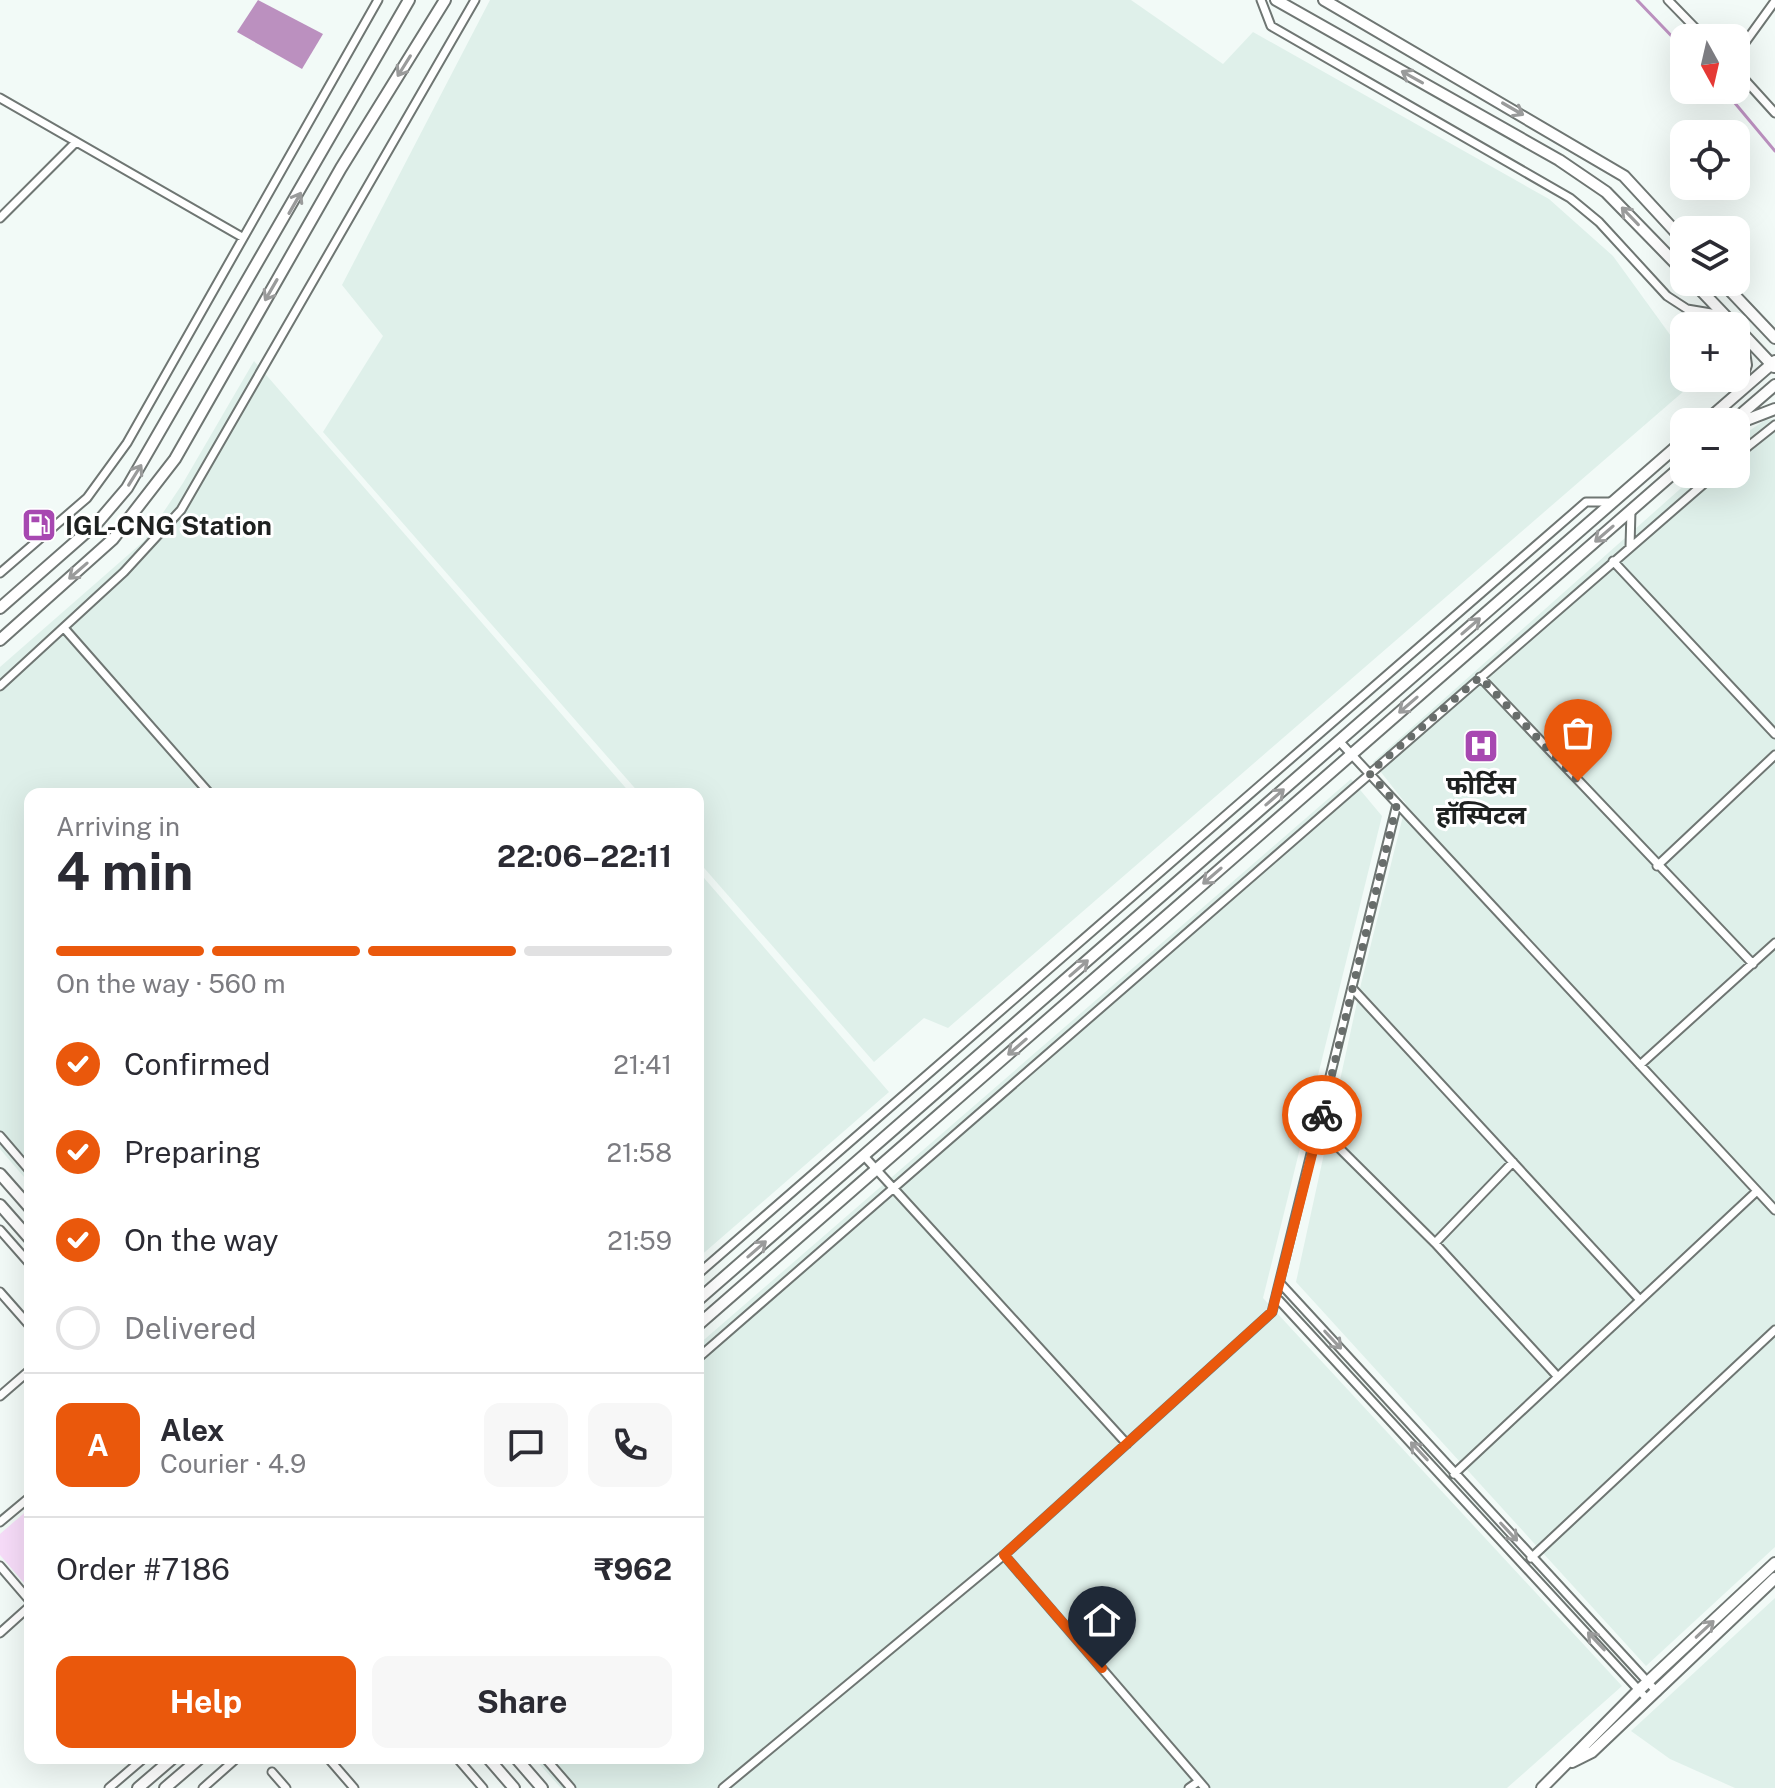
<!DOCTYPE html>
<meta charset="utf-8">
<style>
body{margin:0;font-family:"Public Sans","Noto Sans Devanagari",sans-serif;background:#f7f7f7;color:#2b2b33;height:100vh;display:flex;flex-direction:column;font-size:30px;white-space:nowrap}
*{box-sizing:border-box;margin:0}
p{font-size:26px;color:#7c7c81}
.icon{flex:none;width:44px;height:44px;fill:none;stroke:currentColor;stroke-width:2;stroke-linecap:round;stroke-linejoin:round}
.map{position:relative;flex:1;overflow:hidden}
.drawer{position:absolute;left:24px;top:788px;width:680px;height:976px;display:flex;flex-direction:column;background:#fff;border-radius:16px;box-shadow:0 8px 32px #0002}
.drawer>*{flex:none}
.needle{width:52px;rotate:172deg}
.tools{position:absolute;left:1670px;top:24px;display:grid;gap:16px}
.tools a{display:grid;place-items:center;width:80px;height:80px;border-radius:16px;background:#fff;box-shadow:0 8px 32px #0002;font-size:40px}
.pin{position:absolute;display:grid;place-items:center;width:68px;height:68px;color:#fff;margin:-82px -34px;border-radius:50% 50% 50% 0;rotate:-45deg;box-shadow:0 0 8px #0007}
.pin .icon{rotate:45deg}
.courier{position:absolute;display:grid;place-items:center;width:80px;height:80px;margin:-40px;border:6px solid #ea580c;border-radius:50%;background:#fff;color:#222;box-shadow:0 2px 10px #0007}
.overview em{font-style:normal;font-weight:700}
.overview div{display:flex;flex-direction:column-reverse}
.overview{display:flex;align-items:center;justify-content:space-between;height:136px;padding:0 32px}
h1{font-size:52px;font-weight:700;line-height:60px}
.bar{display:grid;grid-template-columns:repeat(4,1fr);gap:12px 8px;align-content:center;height:96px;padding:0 32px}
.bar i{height:10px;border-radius:6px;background:#e1e1e2}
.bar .on{background:#ea580c}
.bar p{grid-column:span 4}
.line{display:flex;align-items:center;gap:20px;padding:0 32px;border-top:2px solid #e1e1e2}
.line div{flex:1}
.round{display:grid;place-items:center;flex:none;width:84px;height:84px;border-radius:16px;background:#f7f7f7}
ol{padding:0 32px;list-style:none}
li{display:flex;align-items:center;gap:24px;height:88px}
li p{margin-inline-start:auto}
li .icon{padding:8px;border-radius:50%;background:#ea580c;color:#fff;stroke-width:4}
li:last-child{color:#7c7c81}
li i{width:44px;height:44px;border:4px solid #e1e1e2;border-radius:50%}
.primary-button{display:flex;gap:16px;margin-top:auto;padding:16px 32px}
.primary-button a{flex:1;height:92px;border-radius:16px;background:#ea580c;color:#fff;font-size:32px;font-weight:700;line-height:92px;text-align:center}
.primary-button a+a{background:#f7f7f7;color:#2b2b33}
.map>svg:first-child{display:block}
.built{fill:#dff0ea}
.green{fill:#f7dcf9}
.water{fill:#bb90bf}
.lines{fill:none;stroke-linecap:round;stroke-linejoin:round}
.stream{stroke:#bb90bf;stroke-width:3}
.street-casing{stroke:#6f7673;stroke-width:11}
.secondary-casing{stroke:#6f7673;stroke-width:14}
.street{stroke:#fff;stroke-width:7}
.secondary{stroke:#fff;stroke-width:10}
.oneway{stroke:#9a9b9b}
.done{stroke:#686d6b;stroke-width:8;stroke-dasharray:0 14.4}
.route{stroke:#ea580c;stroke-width:10}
.labels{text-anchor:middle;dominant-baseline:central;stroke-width:6;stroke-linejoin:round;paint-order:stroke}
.poi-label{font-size:26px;font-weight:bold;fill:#1e2120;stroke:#fff;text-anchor:start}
</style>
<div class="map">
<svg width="1775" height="1788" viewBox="0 0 1775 1788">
<rect width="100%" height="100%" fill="#f2faf7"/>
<path class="built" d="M 490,0 L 1131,0 L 1223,64 L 1253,32 L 1549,199 L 1613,256 L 1684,354 L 1684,378 L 1699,378 L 948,1028 L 924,1018 L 874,1062 L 698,861 L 698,794 L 640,794 L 323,432 L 383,336 L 342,285 Z
M 254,361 L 631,794 L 30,794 L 30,1184 L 0,1149 L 0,667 L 144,541 L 183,483 Z
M 1775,419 L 1775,1547 L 1646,1666 L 1296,1282 L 1361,984 L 1406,804 L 1373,762 L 1697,474 L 1736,474 L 1736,440 L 1765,420 Z
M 1351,779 L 1382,816 L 1263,1298 L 1622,1686 L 1507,1788 L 561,1788 L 534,1758 L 698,1758 L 698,1345 Z
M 698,871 L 889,1092 L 698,1258 Z
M 1775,1598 L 1775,1788 L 1735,1788 L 1670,1759 L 1631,1731 Z"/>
<path class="green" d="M 30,1508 L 30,1590 L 0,1555 L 0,1534 Z"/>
<path class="water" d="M 258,0 L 323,34 L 302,69 L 237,32 Z"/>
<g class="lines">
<path class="stream" d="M 1637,0 L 1684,49
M 1724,90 L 1775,151"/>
<g class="street-casing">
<path id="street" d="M 1261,0 L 1271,26 L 1570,198 L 1599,222 L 1667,296 L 1687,309 L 1723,315
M 1668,0 L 1705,38
M 1736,55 L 1775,1
M 1736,70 L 1775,113
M 0,98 L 242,237
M 0,218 L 76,142
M 1736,456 L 1775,425
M 1630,547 L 1631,510
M 1613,561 L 1775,734
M 0,573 L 87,498 L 127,443 L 378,0
M 64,628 L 210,794
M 1480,677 L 1753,964
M 0,686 L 124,572 L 181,510 L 475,0
M 1339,741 L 1775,1210
M 1657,866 L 1775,755
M 1353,989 L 1640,1300
M 1640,1065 L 1775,943
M 1319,1128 L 1435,1243 L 1558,1377
M 0,1136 L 30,1171
M 864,1156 L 1127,1444
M 0,1230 L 30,1264
M 1435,1243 L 1513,1162
M 698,1274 L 1586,502 L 1612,502
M 1280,1283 L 1657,1692
M 0,1292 L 30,1326
M 1276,1297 L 1648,1700
M 698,1358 L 1715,474
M 0,1396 L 30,1370
M 1454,1474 L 1757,1191
M 0,1522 L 30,1497
M 1004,1555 L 1205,1788
M 1531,1558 L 1775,1330
M 0,1566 L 30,1601
M 0,1633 L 30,1606
M 328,1758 L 354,1788
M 457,1758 L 483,1788
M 545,1758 L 571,1788
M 272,1772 L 286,1788
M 109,1788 L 144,1758
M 203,1788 L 237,1758
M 723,1788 L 1004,1555 L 1272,1312 L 1397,804
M 1189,1788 L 1199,1781"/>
</g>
<g class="secondary-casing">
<path id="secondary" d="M 1276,0 L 1559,160 L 1606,192 L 1684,272
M 1324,0 L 1624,176 L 1684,241
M 1693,282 L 1735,326
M 1722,282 L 1775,338
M 1741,332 L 1774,367
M 1738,388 L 1746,365 L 1741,332
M 1705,422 L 1775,361
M 1732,422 L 1775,385
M 1736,424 L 1775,409
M 0,608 L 98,522 L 127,488 L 409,0
M 0,640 L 113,539 L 175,459 L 341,168 L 445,0
M 0,1174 L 30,1208
M 0,1205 L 30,1239
M 698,1300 L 1684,440
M 698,1325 L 1684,464
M 488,1758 L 514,1788
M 516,1758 L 542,1788
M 1572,1762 L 1592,1752 L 1775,1578
M 138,1788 L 173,1758
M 165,1788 L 200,1758
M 1542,1788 L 1640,1689 L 1775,1563"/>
</g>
<use href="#street" class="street"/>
<use href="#secondary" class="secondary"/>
</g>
<defs><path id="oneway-shaft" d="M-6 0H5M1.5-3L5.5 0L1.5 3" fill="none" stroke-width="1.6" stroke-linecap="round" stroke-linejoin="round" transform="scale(2)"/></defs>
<g class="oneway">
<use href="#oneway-shaft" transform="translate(404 66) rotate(122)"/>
<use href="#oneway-shaft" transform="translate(1412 77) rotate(-151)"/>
<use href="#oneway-shaft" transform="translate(1513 109) rotate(30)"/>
<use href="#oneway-shaft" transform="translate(295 203) rotate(-60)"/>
<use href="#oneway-shaft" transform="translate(1630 216) rotate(-134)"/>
<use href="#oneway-shaft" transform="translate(271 290) rotate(120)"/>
<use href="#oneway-shaft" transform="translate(135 475) rotate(-58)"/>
<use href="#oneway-shaft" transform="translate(1604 534) rotate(139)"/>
<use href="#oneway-shaft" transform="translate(78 571) rotate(139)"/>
<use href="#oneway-shaft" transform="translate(1471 626) rotate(-41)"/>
<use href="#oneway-shaft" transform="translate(1408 705) rotate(139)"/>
<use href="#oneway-shaft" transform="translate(1275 797) rotate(-41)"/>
<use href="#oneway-shaft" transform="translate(1212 876) rotate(139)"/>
<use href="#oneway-shaft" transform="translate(1079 968) rotate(-41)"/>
<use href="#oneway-shaft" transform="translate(1017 1047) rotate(139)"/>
<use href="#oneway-shaft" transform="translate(757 1249) rotate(-41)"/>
<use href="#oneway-shaft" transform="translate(1333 1340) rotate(47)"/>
<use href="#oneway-shaft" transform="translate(1419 1451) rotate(-133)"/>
<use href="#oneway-shaft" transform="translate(1509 1532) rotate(47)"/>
<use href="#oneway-shaft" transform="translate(1705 1629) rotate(-43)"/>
<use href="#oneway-shaft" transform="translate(1596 1641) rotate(-133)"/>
</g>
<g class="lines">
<path class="done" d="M 1322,1115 L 1397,804 L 1369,773 L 1480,677 L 1578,781"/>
<path class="route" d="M 1102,1668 L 1004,1555 L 1272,1312 L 1322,1115"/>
</g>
<defs>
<g id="fuel-square" transform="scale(1.8)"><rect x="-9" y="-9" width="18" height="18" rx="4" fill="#a748b1" stroke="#fff"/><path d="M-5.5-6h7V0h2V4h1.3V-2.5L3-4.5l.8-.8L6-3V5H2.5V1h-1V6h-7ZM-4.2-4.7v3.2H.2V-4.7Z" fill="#fff"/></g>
<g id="hospital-square" transform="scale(1.8)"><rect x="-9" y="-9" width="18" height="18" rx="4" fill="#a748b1" stroke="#fff"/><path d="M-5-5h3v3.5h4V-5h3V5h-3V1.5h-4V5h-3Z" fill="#fff"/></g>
</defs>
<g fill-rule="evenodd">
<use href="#fuel-square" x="39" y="525"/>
<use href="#hospital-square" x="1481" y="746"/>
</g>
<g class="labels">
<g class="poi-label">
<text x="65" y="525">IGL-CNG Station</text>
<text x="1481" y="784" text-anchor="middle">फोर्टिस<tspan x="1481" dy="30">हॉस्पिटल</tspan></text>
</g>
</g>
</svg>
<div class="tools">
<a><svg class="needle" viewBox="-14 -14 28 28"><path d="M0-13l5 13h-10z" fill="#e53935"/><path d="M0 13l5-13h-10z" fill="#7c7c81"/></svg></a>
<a><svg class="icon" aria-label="locate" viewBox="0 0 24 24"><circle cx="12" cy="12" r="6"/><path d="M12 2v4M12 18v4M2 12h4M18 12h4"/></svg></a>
<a><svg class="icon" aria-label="layers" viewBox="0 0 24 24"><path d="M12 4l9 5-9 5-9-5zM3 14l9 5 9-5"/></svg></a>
<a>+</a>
<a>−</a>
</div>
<div class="pin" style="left:1578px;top:781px;background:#ea580c"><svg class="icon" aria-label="bag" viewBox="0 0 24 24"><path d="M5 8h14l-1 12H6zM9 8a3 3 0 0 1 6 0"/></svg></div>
<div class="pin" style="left:1102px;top:1668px;background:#1f2937"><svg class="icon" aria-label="home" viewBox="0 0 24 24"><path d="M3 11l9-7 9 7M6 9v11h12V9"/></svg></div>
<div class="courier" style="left:1322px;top:1115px"><svg class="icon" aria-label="bike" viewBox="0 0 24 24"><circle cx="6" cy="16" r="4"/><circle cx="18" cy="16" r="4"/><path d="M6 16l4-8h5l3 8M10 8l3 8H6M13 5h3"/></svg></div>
<section class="drawer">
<div class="overview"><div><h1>4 min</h1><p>Arriving in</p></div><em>22:06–22:11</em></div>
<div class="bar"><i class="on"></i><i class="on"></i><i class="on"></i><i></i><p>On the way · 560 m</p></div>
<ol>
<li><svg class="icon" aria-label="check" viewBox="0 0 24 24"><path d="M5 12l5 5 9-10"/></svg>Confirmed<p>21:41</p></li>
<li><svg class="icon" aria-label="check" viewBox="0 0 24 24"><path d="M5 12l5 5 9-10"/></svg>Preparing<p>21:58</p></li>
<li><svg class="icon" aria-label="check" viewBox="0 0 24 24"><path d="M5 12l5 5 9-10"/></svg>On the way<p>21:59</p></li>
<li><i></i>Delivered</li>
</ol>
<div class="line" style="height:144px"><b class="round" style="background:#ea580c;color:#fff">A</b><div><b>Alex</b><p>Courier · 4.9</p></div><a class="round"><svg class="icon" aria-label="chat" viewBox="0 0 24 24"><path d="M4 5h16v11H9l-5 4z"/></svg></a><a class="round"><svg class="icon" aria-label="phone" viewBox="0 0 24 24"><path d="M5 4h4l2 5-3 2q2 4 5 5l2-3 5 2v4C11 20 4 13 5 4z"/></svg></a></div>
<div class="line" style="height:104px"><div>Order #7186</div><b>₹962</b></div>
<div class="primary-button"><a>Help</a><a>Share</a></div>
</section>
</div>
